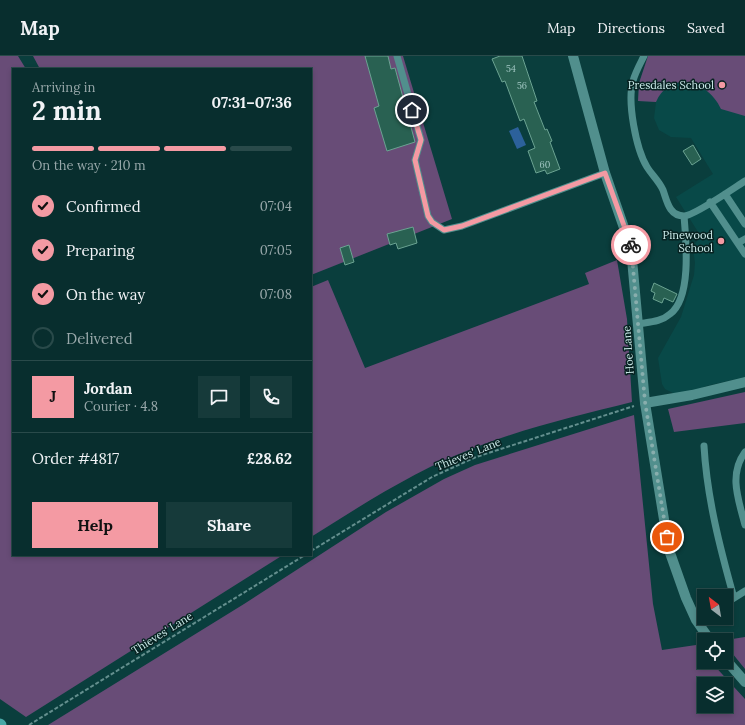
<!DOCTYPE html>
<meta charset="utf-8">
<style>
body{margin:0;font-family:Lora,serif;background:#163a3a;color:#f1f3f6;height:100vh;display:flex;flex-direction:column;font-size:15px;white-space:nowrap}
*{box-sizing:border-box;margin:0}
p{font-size:13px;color:#98a8aa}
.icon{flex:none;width:22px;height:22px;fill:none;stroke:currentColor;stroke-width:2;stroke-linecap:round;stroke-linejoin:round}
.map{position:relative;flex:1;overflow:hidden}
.sheet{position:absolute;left:12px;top:12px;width:300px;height:488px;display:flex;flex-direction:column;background:#082e2e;border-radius:0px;box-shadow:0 2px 6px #0003,0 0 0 1px #294a4a}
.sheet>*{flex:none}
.needle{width:26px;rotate:329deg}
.buttons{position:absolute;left:697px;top:533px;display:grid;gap:8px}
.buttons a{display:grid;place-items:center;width:36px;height:36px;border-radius:0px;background:#082e2e;box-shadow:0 2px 6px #0003,0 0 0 1px #294a4a;font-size:20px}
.pin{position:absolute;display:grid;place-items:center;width:34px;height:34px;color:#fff;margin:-17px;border:2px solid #fff;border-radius:50%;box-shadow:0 1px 4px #0007}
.courier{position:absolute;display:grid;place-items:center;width:40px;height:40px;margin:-20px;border:3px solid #f49aa3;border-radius:50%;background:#fff;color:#222;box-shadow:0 1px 5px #0007}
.overview em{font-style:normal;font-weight:700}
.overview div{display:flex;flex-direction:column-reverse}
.overview{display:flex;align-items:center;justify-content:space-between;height:68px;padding:0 20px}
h1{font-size:26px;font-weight:700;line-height:30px}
.bar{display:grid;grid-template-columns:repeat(4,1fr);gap:6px 4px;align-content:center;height:48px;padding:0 20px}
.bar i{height:5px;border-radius:3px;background:#294a4a}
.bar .current{background:#f49aa3}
.bar p{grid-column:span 4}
.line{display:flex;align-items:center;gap:10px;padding:0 20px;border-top:1px solid #294a4a}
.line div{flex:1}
.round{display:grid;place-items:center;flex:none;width:42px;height:42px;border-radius:0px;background:#163a3a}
ol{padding:0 20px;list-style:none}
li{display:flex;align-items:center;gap:12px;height:44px}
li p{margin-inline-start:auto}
li .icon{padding:4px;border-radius:50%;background:#f49aa3;color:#111;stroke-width:4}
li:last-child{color:#98a8aa}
li i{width:22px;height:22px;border:2px solid #294a4a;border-radius:50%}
.cta{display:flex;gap:8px;margin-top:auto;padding:8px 20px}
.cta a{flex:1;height:46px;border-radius:0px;background:#f49aa3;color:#111;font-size:16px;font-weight:700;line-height:46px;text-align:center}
.cta a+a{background:#163a3a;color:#f1f3f6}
header{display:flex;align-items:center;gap:24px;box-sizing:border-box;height:56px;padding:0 20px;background:#082e2e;border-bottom:1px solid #294a4a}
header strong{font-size:19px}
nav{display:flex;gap:22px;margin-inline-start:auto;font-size:14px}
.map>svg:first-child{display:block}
.built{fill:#084948}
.green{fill:#684c77;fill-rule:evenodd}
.water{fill:#2c619b}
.building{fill:#296152;stroke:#6ba392}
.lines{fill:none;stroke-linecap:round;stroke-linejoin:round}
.path{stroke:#648f8e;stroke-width:2;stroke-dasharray:4 2;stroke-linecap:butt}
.service{stroke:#518f8d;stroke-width:7}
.minor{stroke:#518f8d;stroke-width:10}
.tertiary{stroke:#518f8d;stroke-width:10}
.trunk{stroke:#48a8a6;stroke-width:11}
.done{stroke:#88aead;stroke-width:4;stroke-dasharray:0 7.2}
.route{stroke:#f49aa3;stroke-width:5}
.poi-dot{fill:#f49aa3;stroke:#072221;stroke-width:1.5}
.labels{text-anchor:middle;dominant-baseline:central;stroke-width:3;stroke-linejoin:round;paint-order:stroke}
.number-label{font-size:9px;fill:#a3c8c4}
.poi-label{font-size:11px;fill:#ccebea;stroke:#072221;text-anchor:end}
.street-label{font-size:11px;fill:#ccebea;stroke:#072221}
</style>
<header>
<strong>Map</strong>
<nav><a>Map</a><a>Directions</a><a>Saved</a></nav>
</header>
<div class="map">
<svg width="745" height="669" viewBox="0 0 745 669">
<rect width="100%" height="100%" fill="#0a3e3d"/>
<path class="built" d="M 648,0 L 745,0 L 745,321 L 706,330 L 692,337 L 673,337 L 665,333 L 662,328 L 658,302 L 681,261 L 694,219 L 695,207 L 693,192 L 700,179 L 676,141 L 713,118 L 691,82 L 671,81 L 659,74 L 654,62 L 656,46 L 638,45 L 639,27 Z"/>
<path class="green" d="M 0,0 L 18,0 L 26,13 L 13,13 L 13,499 L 283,499 L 26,661 L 0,643 Z
M 33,0 L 403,0 L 452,163 L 311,219 L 311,13 L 40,13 Z
M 648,0 L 745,0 L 745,60 L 721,53 C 709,26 671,12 656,46 L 638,45 L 639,27 Z
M 617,204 L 627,263 L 632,346 C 580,359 529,371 479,390 C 419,412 365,447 311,481 L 311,231 L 328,224 L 365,312 L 589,228 L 585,217 Z
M 745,336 L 745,367 L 674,376 L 668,353 Z
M 634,359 L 653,548 L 662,594 L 696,589 L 704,598 L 704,606 L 711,606 L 745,643 L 745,669 L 48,669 L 244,548 L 386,456 L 444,423 L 475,409 ZM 704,628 L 726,628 L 726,650 L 704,650 Z
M 745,581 L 745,613 L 728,592 L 726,584 Z"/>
<path class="water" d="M 518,71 L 526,89 L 517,93 L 509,75 Z"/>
<path class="building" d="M 365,0 L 388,0 L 391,13 L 395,12 L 415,86 L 387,95 L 374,52 L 379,50 Z
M 500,0 L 522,0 L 537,45 L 534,46 L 545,74 L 547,73 L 552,85 L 550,86 L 560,113 L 547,118 L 545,114 L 536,117 L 528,95 L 535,92 L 524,63 L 520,65 L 505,25 L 502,26 L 492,3 Z
M 693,89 L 701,103 L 692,109 L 683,95 Z
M 413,171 L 417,187 L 398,193 L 396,187 L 390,189 L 387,178 Z
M 349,189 L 354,206 L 345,209 L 340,192 Z
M 654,227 L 677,238 L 673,246 L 664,242 L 662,247 L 653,243 L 655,237 L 651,235 Z"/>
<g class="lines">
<path class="path" d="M 311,495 L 432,421 L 476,401 L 634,350
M 29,669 L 305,499"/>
<path class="service" d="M 397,0 L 421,84 L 415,104 L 428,160 L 432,166 L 444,174 L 462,170 L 605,117
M 644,0 C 640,8 635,17 633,25 C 627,46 636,93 647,111 C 652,119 659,125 663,134 C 667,145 669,160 684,160 C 694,160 734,132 745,125
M 725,138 L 745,168
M 710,146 L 745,198
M 738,187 L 745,183
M 638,268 C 650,266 661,266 670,258 C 692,242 686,184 684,160
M 704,390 C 707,442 720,492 734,542
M 745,396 C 728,419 739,445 745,469
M 726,547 L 745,535
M 696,564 L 704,559"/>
<path class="minor" d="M 645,347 L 692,339 L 745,326"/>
<path class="tertiary" d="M 573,0 L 605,117 L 631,192 L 645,347 L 669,494 L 686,542 L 696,564 L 710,584
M 726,604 L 745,626"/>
<path class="trunk" d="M 0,668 L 1,669"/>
</g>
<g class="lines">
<path class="done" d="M 631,189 L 645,346 L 667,481"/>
<path class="route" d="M 412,54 L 421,84 L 415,104 L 428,160 L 432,166 L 444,174 L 462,170 L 605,117 L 631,189"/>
</g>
<g class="poi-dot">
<circle cx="722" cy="29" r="4"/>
<circle cx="721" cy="185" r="4"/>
</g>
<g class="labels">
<g class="number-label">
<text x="511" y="12">54</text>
<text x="522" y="29">56</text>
<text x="545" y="108">60</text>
</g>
<g class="poi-label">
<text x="714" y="29">Presdales School</text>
<text x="713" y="179">Pinewood<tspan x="713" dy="13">School</tspan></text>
</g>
<g class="street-label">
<text transform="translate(628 294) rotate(-94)">Hoe Lane</text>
<text transform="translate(468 398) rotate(-22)">Thieves' Lane</text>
<text transform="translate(162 577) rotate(-32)">Thieves' Lane</text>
</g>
</g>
</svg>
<div class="buttons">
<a><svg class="needle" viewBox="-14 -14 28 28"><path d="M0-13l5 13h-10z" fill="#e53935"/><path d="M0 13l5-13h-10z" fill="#98a8aa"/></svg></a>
<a><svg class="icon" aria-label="locate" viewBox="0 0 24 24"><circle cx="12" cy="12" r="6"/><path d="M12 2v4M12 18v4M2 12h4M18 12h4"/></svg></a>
<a><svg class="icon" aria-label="layers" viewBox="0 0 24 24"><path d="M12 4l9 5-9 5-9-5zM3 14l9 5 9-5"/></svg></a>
</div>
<div class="pin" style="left:667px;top:481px;background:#ea580c"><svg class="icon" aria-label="bag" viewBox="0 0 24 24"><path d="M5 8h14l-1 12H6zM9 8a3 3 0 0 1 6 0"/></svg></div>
<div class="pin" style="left:412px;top:54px;background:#1f2937"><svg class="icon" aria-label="home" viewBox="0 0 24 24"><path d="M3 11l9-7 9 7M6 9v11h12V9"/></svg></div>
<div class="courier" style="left:631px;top:189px"><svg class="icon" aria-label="bike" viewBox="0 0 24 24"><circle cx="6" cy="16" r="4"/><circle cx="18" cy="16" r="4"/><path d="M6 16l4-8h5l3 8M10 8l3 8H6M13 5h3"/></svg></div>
<section class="sheet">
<div class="overview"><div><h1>2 min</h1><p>Arriving in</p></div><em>07:31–07:36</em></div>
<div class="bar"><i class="current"></i><i class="current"></i><i class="current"></i><i></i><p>On the way · 210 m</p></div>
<ol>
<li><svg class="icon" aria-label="check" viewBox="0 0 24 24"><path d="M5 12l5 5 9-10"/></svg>Confirmed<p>07:04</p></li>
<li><svg class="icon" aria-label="check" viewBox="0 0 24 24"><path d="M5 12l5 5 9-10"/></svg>Preparing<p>07:05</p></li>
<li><svg class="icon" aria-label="check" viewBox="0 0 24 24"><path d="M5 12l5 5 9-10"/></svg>On the way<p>07:08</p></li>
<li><i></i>Delivered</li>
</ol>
<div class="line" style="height:72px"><b class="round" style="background:#f49aa3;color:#111">J</b><div><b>Jordan</b><p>Courier · 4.8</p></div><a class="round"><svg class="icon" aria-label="chat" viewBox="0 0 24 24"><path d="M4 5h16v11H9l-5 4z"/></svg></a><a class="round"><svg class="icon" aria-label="phone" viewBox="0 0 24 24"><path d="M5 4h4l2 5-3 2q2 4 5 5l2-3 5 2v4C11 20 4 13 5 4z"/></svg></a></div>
<div class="line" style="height:52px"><div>Order #4817</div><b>£28.62</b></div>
<div class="cta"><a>Help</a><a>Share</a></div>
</section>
</div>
